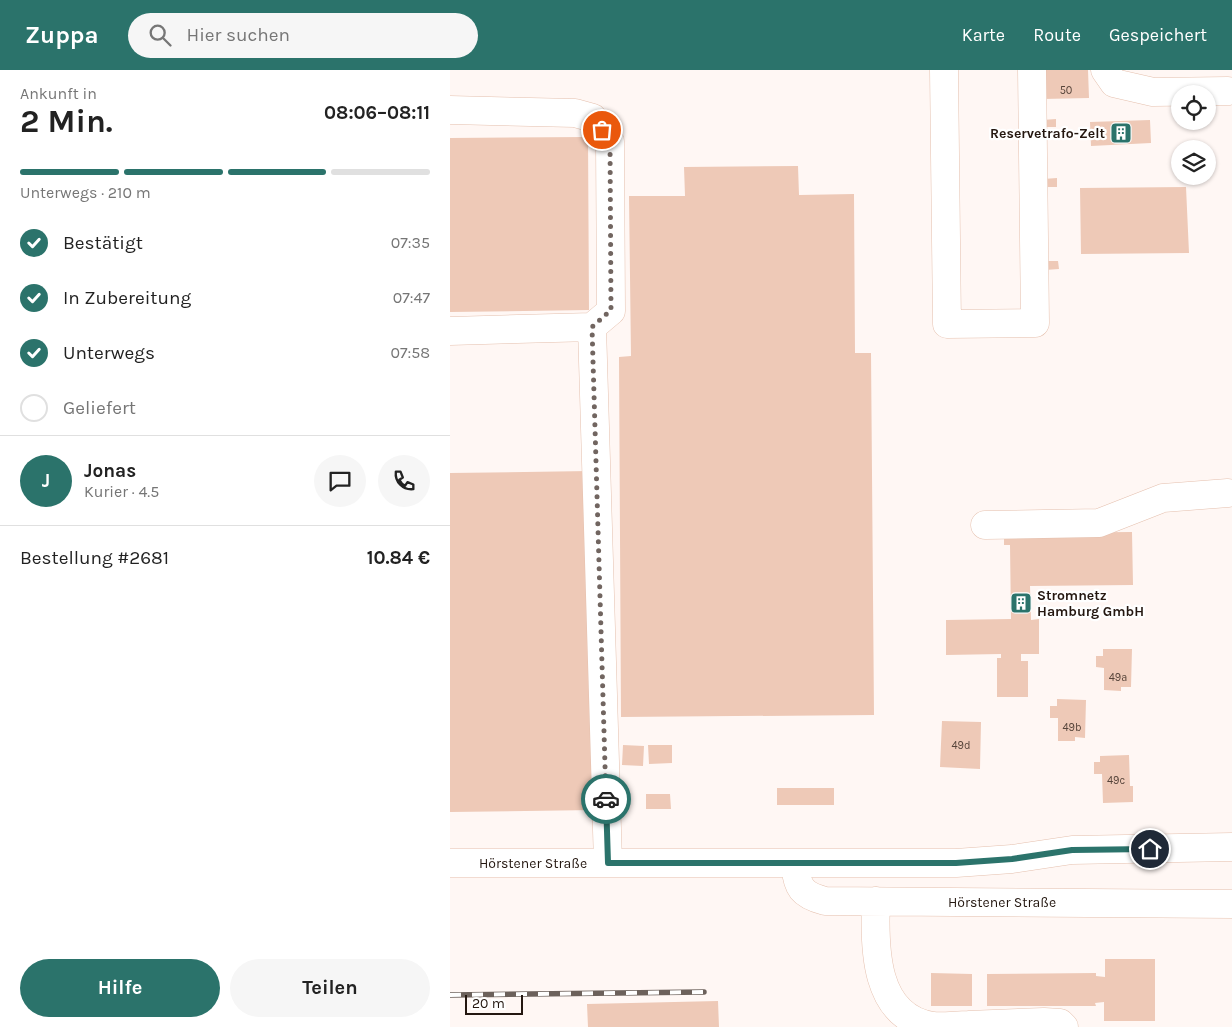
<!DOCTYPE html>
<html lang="de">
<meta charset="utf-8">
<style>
body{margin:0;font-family:Karla,sans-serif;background:#f6f6f6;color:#222;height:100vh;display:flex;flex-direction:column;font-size:19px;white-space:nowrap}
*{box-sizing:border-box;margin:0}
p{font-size:16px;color:#767676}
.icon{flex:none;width:28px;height:28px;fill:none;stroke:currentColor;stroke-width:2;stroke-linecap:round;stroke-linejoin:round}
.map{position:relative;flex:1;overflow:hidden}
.side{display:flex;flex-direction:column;background:#fff;width:450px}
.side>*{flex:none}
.fabs{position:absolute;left:721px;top:15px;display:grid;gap:10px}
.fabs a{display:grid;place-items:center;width:45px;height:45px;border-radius:50%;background:#fff;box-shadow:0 1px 4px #0004;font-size:25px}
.scale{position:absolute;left:15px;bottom:12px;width:58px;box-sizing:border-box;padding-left:5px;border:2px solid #241710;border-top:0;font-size:14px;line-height:18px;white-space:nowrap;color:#241710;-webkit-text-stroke:4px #fff;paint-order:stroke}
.pin{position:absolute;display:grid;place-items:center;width:42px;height:42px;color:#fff;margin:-21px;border:2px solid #fff;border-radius:50%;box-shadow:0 1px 5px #0007}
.courier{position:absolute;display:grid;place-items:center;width:50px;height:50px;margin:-25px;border:4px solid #2b736b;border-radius:50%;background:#fff;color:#222;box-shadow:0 1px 6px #0007}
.headline em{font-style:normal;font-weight:700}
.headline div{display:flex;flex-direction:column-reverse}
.headline{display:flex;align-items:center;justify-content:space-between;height:85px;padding:0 20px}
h1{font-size:32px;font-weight:700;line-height:38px}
.bar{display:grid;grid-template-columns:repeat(4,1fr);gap:8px 5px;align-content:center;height:60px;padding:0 20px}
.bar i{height:6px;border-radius:4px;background:#e0e0e0}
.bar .on{background:#2b736b}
.bar p{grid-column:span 4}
.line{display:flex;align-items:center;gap:12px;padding:0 20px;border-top:1px solid #e0e0e0}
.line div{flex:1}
.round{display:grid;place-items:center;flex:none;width:52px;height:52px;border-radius:26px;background:#f6f6f6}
ol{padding:0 20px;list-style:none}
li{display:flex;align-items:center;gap:15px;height:55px}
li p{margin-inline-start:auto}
li .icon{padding:5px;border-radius:50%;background:#2b736b;color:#fff;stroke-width:4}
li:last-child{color:#767676}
li i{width:28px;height:28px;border:2px solid #e0e0e0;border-radius:50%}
.button{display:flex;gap:10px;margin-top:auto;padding:10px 20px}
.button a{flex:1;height:58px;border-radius:30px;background:#2b736b;color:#fff;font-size:20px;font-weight:700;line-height:58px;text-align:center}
.button a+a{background:#f6f6f6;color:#222}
header{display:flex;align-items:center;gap:30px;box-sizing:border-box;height:70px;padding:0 25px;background:#2b736b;color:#fff}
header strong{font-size:24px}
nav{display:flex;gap:28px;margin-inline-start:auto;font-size:18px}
.search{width:350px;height:45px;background:#f6f6f6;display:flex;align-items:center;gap:12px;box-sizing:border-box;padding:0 18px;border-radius:28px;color:#767676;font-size:19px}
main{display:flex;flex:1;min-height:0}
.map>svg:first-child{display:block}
.building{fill:#eec9b7}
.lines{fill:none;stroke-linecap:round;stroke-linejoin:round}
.minor-casing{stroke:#e5c0ae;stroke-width:29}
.minor{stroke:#fff;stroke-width:28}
.rail-casing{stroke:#6c615b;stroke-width:5.5}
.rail{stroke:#fff;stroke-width:4;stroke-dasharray:11;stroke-linecap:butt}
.done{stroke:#716560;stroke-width:5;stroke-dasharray:0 9}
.route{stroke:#2b736b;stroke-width:6}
.labels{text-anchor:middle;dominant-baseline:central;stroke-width:4.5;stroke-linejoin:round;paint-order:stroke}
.number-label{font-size:11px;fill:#56443a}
.poi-label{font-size:14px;font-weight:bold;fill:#241710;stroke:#fff;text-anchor:end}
.street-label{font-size:14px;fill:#241710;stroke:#fff}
</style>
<header>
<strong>Zuppa</strong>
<div class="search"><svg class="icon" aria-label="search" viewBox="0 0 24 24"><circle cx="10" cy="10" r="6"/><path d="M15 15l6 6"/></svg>Hier suchen</div>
<nav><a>Karte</a><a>Route</a><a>Gespeichert</a></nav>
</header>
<main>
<section class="side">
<div class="headline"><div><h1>2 Min.</h1><p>Ankunft in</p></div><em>08:06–08:11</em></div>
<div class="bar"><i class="on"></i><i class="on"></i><i class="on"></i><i></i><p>Unterwegs · 210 m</p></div>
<ol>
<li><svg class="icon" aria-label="check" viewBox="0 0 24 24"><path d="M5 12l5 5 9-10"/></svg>Bestätigt<p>07:35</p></li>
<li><svg class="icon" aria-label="check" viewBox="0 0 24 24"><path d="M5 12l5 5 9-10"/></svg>In Zubereitung<p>07:47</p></li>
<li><svg class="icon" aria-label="check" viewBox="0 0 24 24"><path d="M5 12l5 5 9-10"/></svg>Unterwegs<p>07:58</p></li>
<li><i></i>Geliefert</li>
</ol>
<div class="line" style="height:90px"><b class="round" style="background:#2b736b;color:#fff">J</b><div><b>Jonas</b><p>Kurier · 4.5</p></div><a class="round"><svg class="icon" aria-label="chat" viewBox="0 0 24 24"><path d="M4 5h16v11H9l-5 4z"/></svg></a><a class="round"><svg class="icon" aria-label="phone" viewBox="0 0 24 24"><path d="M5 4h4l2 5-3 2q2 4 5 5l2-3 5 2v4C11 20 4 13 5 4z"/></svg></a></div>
<div class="line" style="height:65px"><div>Bestellung #2681</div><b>10.84 €</b></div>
<div class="button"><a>Hilfe</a><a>Teilen</a></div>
</section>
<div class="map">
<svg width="782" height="957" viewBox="0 0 782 957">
<rect width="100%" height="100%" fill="#fff7f4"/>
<path class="building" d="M 592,0 L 638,0 L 639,28 L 593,29 Z
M 606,49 L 606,57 L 592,57 L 592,50 Z
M 700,50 L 701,73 L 641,76 L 640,52 Z
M 138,67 L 139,240 L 0,242 L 0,68 Z
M 348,96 L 349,125 L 404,124 L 405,283 L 421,283 L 424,645 L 171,647 L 169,287 L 181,286 L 179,126 L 235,126 L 234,97 Z
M 607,108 L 607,117 L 593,117 L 593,109 Z
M 736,117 L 739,183 L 631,184 L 630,118 Z
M 594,191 L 608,191 L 609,199 L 595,200 Z
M 140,401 L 144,740 L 0,742 L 0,403 Z
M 682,462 L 683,515 L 580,516 L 581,550 L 589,549 L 589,584 L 571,584 L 571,591 L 578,591 L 578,627 L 547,627 L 547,588 L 551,588 L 551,584 L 496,585 L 496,550 L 561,549 L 560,475 L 554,475 L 554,463 Z
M 653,579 L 682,579 L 681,617 L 671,617 L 671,621 L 654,620 L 654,598 L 646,597 L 646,586 L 653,586 Z
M 607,629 L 636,630 L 635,668 L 625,667 L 625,671 L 608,671 L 608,648 L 600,648 L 600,636 L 607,636 Z
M 492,651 L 531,652 L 530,699 L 490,697 Z
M 173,675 L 194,676 L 193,696 L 172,695 Z
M 198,675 L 222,675 L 222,693 L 199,694 Z
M 679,685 L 680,716 L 683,716 L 683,732 L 653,733 L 652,704 L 644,704 L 644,692 L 650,692 L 650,686 Z
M 327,718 L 384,718 L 384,735 L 327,735 Z
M 196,724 L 220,724 L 221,739 L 196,739 Z
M 655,889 L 705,889 L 705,951 L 654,951 L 654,932 L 645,933 L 646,936 L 537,936 L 537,904 L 646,903 L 646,906 L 655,907 Z
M 481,903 L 522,904 L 522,936 L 481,936 Z
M 268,931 L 269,957 L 138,957 L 137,934 Z"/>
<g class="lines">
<g class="minor-casing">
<path id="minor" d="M 494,0 L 497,254 L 585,253 L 582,0
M 655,0 L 664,13 L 703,22 L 778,21
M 0,40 L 125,43 L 143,48 L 160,71 L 161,241 L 142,257 L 0,261
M 142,257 L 158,793
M 535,455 L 649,453 L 713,428 L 778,423
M 0,793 L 506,793 L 562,789 L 622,780 L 782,777
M 345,794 C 347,818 352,825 375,831 L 782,834
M 426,831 C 424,877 424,948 483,956 C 494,957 507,955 518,955 C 543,954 569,953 594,952 L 610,953 L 614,957"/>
</g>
<use href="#minor" class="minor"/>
<g class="rail-casing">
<path id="rail" d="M 0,925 L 254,922"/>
</g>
<use href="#rail" class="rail"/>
</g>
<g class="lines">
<path class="done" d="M 152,60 L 160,71 L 161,240 L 142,257 L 156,729"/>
<path class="route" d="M 156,729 L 158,793 L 506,793 L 562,789 L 622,780 L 700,779"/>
</g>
<defs>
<g id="building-square" transform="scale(1.125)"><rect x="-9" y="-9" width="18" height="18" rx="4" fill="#2b736b" stroke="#fff"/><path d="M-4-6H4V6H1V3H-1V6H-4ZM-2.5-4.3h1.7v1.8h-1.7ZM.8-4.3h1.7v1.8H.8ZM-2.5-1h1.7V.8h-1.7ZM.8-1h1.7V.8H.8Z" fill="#fff"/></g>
</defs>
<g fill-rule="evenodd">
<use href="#building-square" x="671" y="63"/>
<use href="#building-square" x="571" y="533"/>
</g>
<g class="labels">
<g class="number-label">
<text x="616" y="20">50</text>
<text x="668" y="607">49a</text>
<text x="622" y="657">49b</text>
<text x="511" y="675">49d</text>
<text x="666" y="710">49c</text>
</g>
<g class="poi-label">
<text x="655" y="63">Reservetrafo-Zelt</text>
<text x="587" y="525" text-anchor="start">Stromnetz<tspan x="587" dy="16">Hamburg GmbH</tspan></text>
</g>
<g class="street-label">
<text x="83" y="793">Hörstener Straße</text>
<text x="552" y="832">Hörstener Straße</text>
</g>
</g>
</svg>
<div class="fabs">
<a><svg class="icon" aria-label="locate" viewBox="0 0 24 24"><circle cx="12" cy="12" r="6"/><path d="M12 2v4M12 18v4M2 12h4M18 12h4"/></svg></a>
<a><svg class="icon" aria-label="layers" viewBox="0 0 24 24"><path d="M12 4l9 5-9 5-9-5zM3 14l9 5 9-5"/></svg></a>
</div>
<div class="scale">20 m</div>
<div class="pin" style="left:152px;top:60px;background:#ea580c"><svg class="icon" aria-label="bag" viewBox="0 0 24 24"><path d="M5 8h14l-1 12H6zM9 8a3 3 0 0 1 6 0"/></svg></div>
<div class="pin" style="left:700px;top:779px;background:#1f2937"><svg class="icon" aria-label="home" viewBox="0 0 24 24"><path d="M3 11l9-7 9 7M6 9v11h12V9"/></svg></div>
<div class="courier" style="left:156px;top:729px"><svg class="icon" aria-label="car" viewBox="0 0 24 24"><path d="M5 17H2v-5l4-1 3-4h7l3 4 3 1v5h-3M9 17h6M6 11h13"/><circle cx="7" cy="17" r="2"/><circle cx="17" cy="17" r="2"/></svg></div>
</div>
</main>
